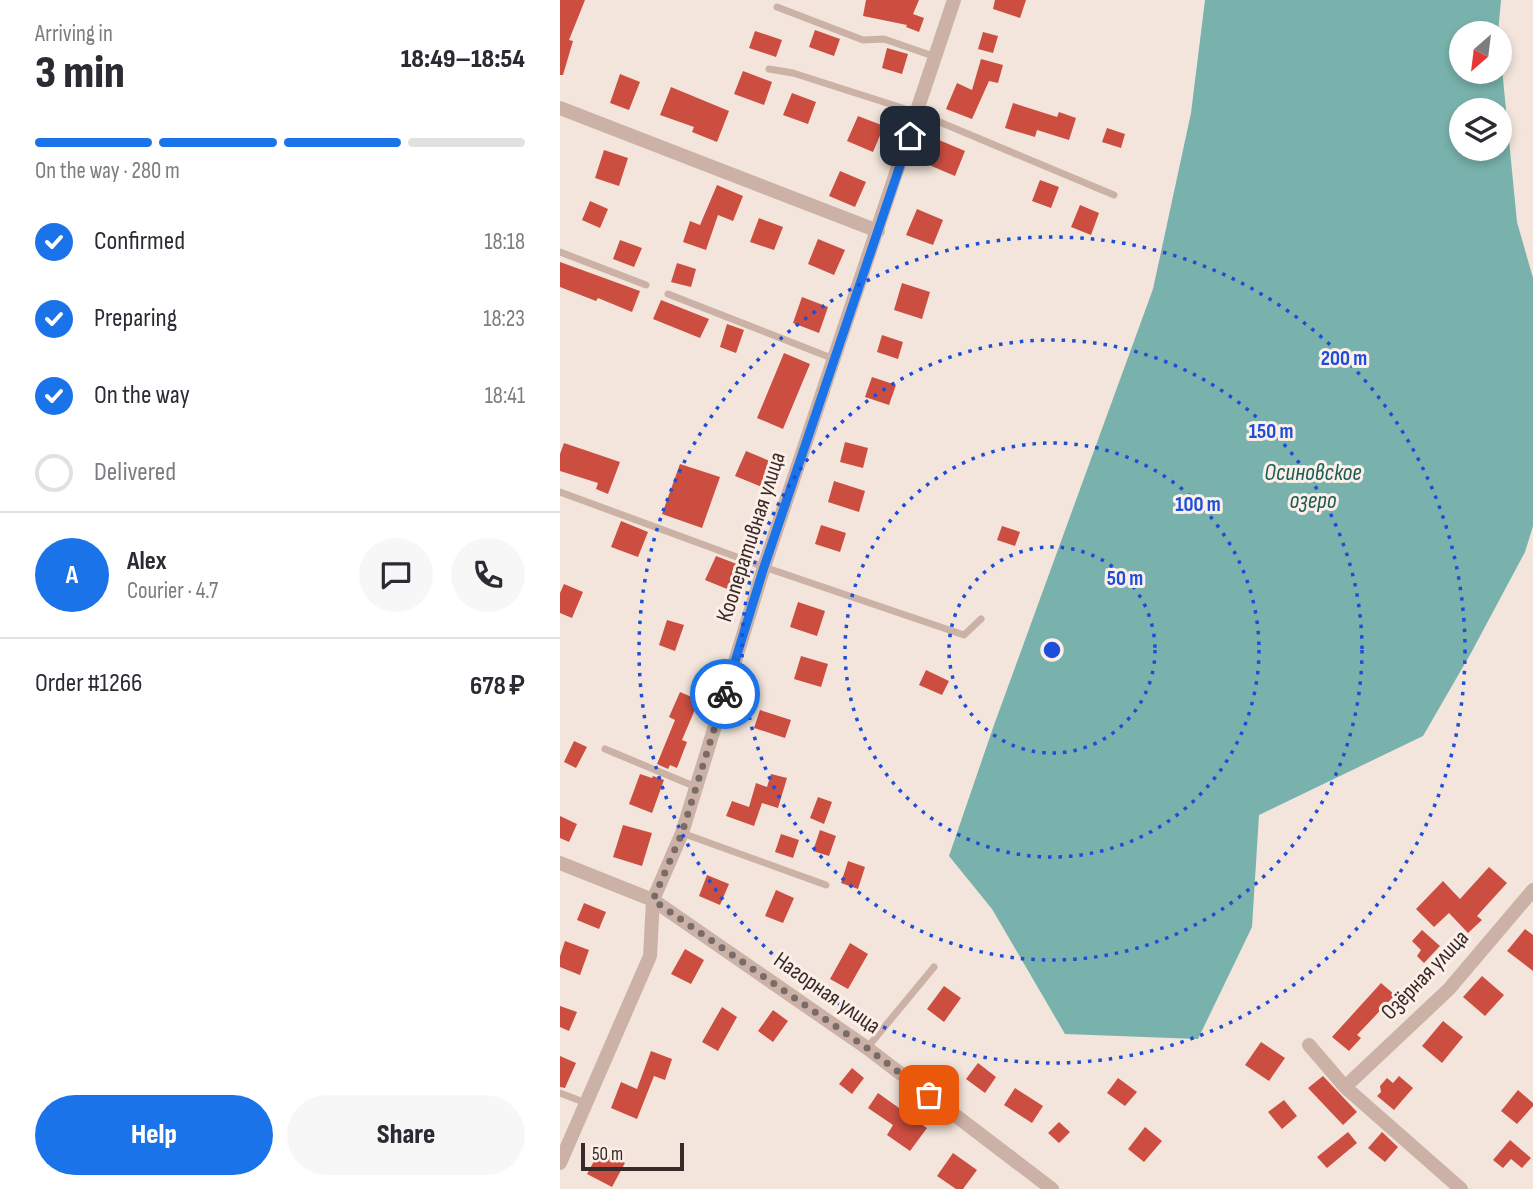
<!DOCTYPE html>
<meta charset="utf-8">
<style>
body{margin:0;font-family:"Sofia Sans Condensed",sans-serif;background:#f7f7f7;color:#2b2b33;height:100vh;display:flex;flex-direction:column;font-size:26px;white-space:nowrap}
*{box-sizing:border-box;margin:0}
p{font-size:23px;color:#7c7c81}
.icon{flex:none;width:38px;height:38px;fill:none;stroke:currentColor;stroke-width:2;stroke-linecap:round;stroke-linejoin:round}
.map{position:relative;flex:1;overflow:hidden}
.sheet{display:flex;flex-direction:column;background:#fff;width:560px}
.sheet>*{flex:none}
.needle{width:46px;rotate:208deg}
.tools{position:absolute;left:889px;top:21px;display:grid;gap:14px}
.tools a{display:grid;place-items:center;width:63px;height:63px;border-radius:50%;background:#fff;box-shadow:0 4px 10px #0003;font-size:35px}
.scale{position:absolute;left:21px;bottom:18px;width:103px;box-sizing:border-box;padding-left:7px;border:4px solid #382a28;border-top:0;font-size:19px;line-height:24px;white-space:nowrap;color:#382a28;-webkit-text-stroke:5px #fbefe8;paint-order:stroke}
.pin{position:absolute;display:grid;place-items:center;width:60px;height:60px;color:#fff;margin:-30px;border-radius:14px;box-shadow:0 4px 10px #0006}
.courier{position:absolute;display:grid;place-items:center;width:70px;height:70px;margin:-35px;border:5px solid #1a73e8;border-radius:50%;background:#fff;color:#222;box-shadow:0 2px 9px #0007}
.overview em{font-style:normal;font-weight:800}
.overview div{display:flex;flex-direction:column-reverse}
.overview{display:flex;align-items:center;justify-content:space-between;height:119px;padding:0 35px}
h1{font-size:46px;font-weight:800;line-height:52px}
.bar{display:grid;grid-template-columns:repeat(4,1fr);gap:10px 7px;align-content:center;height:84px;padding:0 35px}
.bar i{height:9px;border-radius:5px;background:#e1e1e2}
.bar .selected{background:#1a73e8}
.bar p{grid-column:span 4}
.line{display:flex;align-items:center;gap:18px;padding:0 35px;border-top:2px solid #e1e1e2}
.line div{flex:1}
.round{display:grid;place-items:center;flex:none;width:74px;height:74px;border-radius:37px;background:#f7f7f7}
ol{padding:0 35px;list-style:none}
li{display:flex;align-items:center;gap:21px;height:77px}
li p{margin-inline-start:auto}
li .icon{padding:7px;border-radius:50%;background:#1a73e8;color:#fff;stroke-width:4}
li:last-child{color:#7c7c81}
li i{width:38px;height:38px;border:4px solid #e1e1e2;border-radius:50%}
.button{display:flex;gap:14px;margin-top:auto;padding:14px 35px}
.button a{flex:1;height:80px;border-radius:42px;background:#1a73e8;color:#fff;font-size:28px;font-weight:800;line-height:80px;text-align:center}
.button a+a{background:#f7f7f7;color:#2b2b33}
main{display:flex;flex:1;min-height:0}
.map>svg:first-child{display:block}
.water{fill:#79b2ac;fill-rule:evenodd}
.building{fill:#cc4e40}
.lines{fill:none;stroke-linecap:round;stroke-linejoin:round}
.service{stroke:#ccb2a6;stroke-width:7}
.minor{stroke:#ccb2a6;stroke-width:14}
.done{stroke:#796b67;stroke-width:7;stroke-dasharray:0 12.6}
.route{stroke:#1a73e8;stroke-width:9}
.ring{fill:none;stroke:#1d4ed8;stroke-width:3.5;stroke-dasharray:3.5 7}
.labels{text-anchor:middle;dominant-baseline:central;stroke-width:6;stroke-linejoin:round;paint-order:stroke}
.street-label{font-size:23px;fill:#382a28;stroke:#fbefe8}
.water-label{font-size:24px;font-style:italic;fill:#1b5c57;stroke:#fbefe8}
.centre{fill:#1d4ed8;stroke:#fbefe8;stroke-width:3.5}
.ring-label{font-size:21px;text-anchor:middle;font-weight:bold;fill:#1d4ed8;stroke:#fbefe8;stroke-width:6;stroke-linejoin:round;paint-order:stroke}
</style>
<main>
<section class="sheet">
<div class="overview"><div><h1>3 min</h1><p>Arriving in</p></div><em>18:49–18:54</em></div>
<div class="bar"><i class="selected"></i><i class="selected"></i><i class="selected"></i><i></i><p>On the way · 280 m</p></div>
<ol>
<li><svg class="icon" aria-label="check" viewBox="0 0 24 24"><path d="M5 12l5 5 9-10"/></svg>Confirmed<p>18:18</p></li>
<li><svg class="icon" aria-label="check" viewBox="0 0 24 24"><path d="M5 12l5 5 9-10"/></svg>Preparing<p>18:23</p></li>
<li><svg class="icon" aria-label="check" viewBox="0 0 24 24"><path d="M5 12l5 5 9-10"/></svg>On the way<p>18:41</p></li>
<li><i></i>Delivered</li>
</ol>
<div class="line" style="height:126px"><b class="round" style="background:#1a73e8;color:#fff">A</b><div><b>Alex</b><p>Courier · 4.7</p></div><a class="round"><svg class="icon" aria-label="chat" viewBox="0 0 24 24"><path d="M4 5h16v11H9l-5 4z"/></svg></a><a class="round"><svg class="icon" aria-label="phone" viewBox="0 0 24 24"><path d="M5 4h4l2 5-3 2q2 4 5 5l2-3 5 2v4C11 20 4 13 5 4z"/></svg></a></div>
<div class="line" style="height:91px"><div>Order #1266</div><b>678 ₽</b></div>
<div class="button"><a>Help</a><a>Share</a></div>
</section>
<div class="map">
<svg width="973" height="1189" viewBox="0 0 973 1189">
<rect width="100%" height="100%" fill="#f3e5db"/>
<path class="water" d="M 645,0 L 941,0 L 938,33 L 901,33 L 901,72 L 940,72 L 940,48 L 957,222 L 973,278 L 973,526 L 965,552 L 911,653 L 863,736 L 699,815 L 692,927 L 638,1039 L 505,1034 L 432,909 L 389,856 L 434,725 L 593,289 L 631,113 ZM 901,110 L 940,110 L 940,149 L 901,149 Z"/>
<path class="building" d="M 0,0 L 25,0 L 9,40 L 13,41 L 3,75 L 0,75 Z
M 306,0 L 359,0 L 353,14 L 364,18 L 359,32 L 346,27 L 347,25 L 303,16 Z
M 435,0 L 466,0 L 460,18 L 433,9 Z
M 255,30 L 280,39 L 274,56 L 249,47 Z
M 195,31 L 222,40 L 216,57 L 189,48 Z
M 423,32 L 438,36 L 433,53 L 418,49 Z
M 327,48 L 348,54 L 342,74 L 322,68 Z
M 421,59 L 443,65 L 438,83 L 429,81 L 412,119 L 386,109 L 397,83 L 412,90 Z
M 183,71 L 212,82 L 204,105 L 174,94 Z
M 60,74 L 80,82 L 69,110 L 50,103 Z
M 111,87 L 169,111 L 157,142 L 132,132 L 134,127 L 100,115 Z
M 232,93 L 256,102 L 248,124 L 223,115 Z
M 453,103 L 497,117 L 499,112 L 516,118 L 509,140 L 477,130 L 475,137 L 445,128 Z
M 298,116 L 324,126 L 313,152 L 287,141 Z
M 547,128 L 565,134 L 561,148 L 542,142 Z
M 379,140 L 405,151 L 395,176 L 369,165 Z
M 44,150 L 68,158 L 59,186 L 35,178 Z
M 280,171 L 306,182 L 295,207 L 269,196 Z
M 480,180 L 499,187 L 491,208 L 472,201 Z
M 157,185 L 183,196 L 173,221 L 158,215 L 146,250 L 123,242 L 130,221 L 140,225 Z
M 30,201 L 48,209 L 40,228 L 22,220 Z
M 520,205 L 539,213 L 531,235 L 511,227 Z
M 357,209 L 383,220 L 373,245 L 346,235 Z
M 199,218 L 223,227 L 214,250 L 190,242 Z
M 258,239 L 285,250 L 274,275 L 248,264 Z
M 60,240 L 82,248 L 74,267 L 53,259 Z
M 0,262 L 80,291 L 72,312 L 38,298 L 36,301 L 0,287 Z
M 117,263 L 136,269 L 131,287 L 111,282 Z
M 342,283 L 370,292 L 362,319 L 334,310 Z
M 242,297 L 268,307 L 259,333 L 233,323 Z
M 101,300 L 149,319 L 140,338 L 93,319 Z
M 167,324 L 184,330 L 176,353 L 160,347 Z
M 322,335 L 343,342 L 338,359 L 317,352 Z
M 224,353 L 250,364 L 223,429 L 197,418 Z
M 312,377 L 336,385 L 329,405 L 305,397 Z
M 285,442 L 308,448 L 303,468 L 280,462 Z
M 4,443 L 60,462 L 48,494 L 36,489 L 38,483 L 0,471 L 0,454 Z
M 186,451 L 212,462 L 202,487 L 175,476 Z
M 120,464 L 160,477 L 142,528 L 102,514 Z
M 274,481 L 305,491 L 299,512 L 268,502 Z
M 61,521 L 88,532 L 78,557 L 51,547 Z
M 261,525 L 286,533 L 280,552 L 255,544 Z
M 442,526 L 460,532 L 455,546 L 437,540 Z
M 156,556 L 182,566 L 172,591 L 145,580 Z
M 4,584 L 23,592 L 12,618 L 0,613 L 0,593 Z
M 238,602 L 265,611 L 257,636 L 230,627 Z
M 107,620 L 124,625 L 115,651 L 99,645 Z
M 241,656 L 268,664 L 261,687 L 234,679 Z
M 366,670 L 389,681 L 382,695 L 359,685 Z
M 120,692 L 139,700 L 122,740 L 127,742 L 117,768 L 110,765 L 108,769 L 97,764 L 115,720 L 109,717 Z
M 200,710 L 231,720 L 225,738 L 194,728 Z
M 14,741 L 27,747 L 16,768 L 4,762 Z
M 80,774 L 92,778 L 93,776 L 104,780 L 92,813 L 69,804 Z
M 211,774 L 227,778 L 218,808 L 202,803 L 194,826 L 166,816 L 172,801 L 189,807 L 196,783 L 207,787 Z
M 258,797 L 272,802 L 264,824 L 250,818 Z
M 0,816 L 17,824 L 9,842 L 0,838 Z
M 63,825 L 92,833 L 82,866 L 53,857 Z
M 260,830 L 276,836 L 269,856 L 253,851 Z
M 221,834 L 239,840 L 233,858 L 215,852 Z
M 288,861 L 305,867 L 298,889 L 281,883 Z
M 929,867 L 947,883 L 917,916 L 922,920 L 908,933 L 889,913 L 874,927 L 856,909 L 883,881 L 900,899 Z
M 147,875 L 169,884 L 160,905 L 139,896 Z
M 216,890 L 234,898 L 223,923 L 205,916 Z
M 24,903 L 46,912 L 39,929 L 17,920 Z
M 965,929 L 973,935 L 973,971 L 947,951 Z
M 862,930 L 880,946 L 864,963 L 857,956 L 861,950 L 852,941 Z
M 5,941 L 29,950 L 20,975 L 0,967 L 0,956 Z
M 290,943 L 308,954 L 288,989 L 270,979 Z
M 125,949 L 144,960 L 131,984 L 111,974 Z
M 922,976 L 944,995 L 925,1016 L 903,997 Z
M 821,983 L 835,995 L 797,1035 L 801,1038 L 789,1051 L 772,1037 Z
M 384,986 L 401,998 L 384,1022 L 367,1009 Z
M 0,1006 L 17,1012 L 9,1031 L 0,1027 Z
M 162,1007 L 177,1017 L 158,1051 L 142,1042 Z
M 213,1010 L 228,1021 L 213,1042 L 198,1031 Z
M 883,1021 L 903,1037 L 882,1063 L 862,1046 Z
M 701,1042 L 725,1058 L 709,1081 L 685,1065 Z
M 91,1051 L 112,1059 L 105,1080 L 94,1076 L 77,1119 L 51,1108 L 61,1082 L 77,1089 Z
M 0,1056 L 16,1063 L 5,1088 L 0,1087 Z
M 418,1063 L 436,1077 L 425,1093 L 406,1079 Z
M 292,1068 L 304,1078 L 292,1094 L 279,1084 Z
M 763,1076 L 797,1112 L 783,1125 L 748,1088 Z
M 839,1076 L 853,1088 L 834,1110 L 817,1096 L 821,1092 L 820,1086 L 827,1078 L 833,1083 Z
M 558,1078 L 577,1092 L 565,1106 L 547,1093 Z
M 455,1088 L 483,1106 L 472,1123 L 444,1105 Z
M 958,1090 L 973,1103 L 973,1106 L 957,1124 L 941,1111 Z
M 318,1093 L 367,1128 L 350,1151 L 327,1135 L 333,1125 L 308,1108 Z
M 724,1100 L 737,1116 L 722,1129 L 708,1112 Z
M 499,1122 L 510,1132 L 499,1143 L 488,1133 Z
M 585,1127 L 602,1141 L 584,1162 L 568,1149 Z
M 788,1132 L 797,1143 L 767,1168 L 757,1157 Z
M 822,1132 L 838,1147 L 825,1162 L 808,1148 Z
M 950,1140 L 971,1158 L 962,1168 L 951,1159 L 943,1168 L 933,1160 Z
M 40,1150 L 65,1163 L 52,1187 L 27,1174 Z
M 393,1153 L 417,1170 L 403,1189 L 396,1189 L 377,1176 Z"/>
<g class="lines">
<path class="service" d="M 217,7 L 303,40 L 324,39 L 376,57
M 209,69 L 233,73 L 358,113 L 554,195
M 0,252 L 86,285
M 108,294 L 274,359
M 0,492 L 204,567 L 404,635 L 421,619
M 45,749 L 136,787
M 122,833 L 266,885
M 307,1048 L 374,967
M 0,1093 L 26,1103"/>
<path class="minor" d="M 0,108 L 318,231
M 0,863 L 93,900 L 307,1048 L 492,1189
M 749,1045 L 785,1087 L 901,1189
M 785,1087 L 889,989 L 973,890
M 0,1163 L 90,956 L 93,900 L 122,833 L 204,567 L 394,0"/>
</g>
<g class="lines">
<path class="done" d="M 165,694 L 122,833 L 93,900 L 307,1048 L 369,1095"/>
<path class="route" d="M 165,694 L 204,567 L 350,136"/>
</g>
<g class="ring">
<circle cx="492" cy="650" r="103"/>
<circle cx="492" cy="650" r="207"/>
<circle cx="492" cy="650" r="310"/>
<circle cx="492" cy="650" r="413"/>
</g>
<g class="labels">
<g class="street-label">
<text transform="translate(191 537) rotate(-72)">Кооперативная улица</text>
<text transform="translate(865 975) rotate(-46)">Озёрная улица</text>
<text transform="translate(267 993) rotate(35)">Нагорная улица</text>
</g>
<g class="water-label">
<text x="753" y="472">Осиновское<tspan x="753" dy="28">озеро</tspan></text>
</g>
</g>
<circle cx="492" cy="650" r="10" class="centre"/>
<g class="ring-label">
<text x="784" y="365">200 m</text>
<text x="711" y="438">150 m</text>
<text x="638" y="511">100 m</text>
<text x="565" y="585">50 m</text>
</g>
</svg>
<div class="tools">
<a><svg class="needle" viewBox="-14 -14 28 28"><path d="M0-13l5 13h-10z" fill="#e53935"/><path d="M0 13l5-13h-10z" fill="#7c7c81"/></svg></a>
<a><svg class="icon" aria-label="layers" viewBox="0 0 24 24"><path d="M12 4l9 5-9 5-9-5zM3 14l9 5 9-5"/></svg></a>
</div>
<div class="scale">50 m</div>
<div class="pin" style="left:369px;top:1095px;background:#ea580c"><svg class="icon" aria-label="bag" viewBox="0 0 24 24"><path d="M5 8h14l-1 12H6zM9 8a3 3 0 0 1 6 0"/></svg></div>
<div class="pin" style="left:350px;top:136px;background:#1f2937"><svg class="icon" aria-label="home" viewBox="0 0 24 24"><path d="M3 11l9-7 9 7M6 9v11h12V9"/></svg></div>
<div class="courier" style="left:165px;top:694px"><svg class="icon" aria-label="bike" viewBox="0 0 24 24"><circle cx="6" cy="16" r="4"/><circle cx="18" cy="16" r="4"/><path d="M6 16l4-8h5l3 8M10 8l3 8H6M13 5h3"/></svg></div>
</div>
</main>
